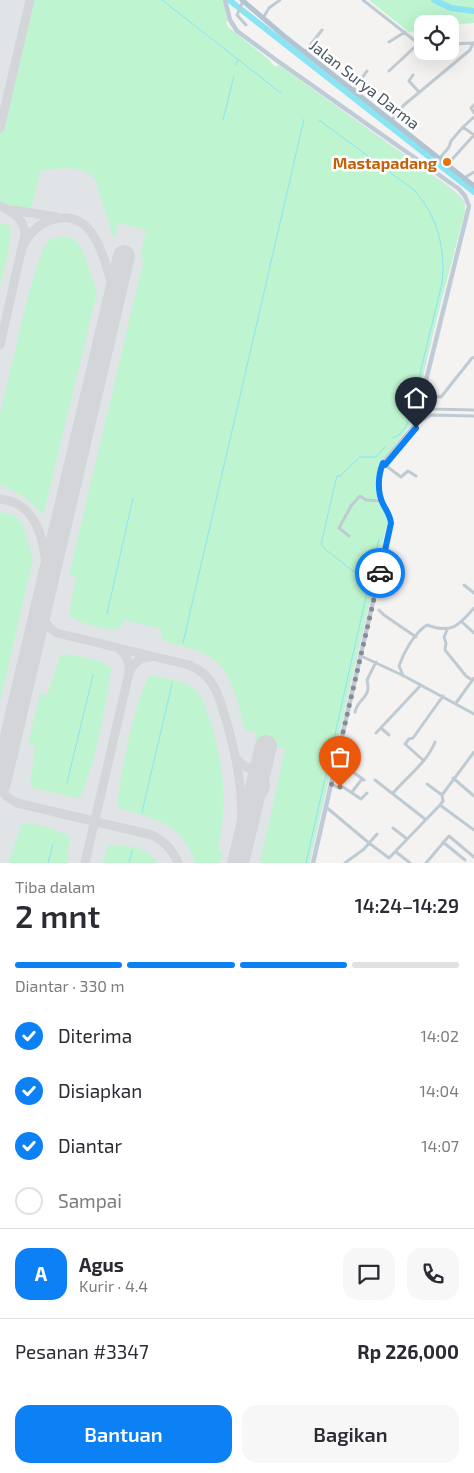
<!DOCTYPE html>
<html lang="id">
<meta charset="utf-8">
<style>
body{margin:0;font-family:"Exo 2",sans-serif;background:#f7f7f7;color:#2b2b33;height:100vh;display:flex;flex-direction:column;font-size:19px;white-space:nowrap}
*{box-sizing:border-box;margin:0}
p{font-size:16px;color:#7c7c81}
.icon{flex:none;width:28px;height:28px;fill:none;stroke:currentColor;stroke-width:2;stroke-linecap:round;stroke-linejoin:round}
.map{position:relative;height:863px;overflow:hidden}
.details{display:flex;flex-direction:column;background:#fff;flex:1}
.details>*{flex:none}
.buttons{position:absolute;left:414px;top:15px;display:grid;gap:10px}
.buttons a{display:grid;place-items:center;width:45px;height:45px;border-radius:10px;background:#fff;box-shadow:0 5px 20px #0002;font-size:25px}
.pin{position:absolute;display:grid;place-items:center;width:42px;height:42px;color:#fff;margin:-51px -21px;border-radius:50% 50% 50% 0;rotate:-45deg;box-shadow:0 0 5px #0007}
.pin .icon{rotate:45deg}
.courier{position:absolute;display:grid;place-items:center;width:50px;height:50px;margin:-25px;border:4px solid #0c80f5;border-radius:50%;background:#fff;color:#222;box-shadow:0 1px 6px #0007}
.headline em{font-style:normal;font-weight:600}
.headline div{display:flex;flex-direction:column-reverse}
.headline{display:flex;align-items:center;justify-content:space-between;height:85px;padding:0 15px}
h1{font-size:32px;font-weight:600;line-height:38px}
.bar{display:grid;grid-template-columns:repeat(4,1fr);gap:8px 5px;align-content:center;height:60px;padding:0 15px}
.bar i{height:6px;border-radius:4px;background:#e1e1e2}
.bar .active{background:#0c80f5}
.bar p{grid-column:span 4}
.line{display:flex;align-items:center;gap:12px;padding:0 15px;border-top:1px solid #e1e1e2}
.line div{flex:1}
.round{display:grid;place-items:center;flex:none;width:52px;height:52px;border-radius:15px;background:#f7f7f7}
ol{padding:0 15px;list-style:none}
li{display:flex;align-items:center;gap:15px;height:55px}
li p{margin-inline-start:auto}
li .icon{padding:5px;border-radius:50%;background:#0c80f5;color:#fff;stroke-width:4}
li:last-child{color:#7c7c81}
li i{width:28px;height:28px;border:2px solid #e1e1e2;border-radius:50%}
.primary-button{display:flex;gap:10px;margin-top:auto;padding:10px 15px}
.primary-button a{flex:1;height:58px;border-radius:15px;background:#0c80f5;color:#fff;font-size:20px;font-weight:600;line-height:58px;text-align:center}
.primary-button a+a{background:#f7f7f7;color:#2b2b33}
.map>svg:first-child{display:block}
.airport{fill:#e1e4e7}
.green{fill:#bff4d0}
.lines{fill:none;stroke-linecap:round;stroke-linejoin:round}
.stream{stroke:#89e4f4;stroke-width:1}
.river{stroke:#89e4f4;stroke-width:6}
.taxiway{stroke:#d4d5d8;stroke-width:9}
.runway{stroke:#d4d5d8;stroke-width:22}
.street{stroke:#bfcbd2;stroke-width:3}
.secondary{stroke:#bfccd7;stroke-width:4.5}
.primary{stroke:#b0c4d2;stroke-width:5}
.done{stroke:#858d94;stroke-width:5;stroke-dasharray:0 9}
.route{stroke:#0c80f5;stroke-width:6}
.food-dot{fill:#e8710a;stroke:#fff;stroke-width:2}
.labels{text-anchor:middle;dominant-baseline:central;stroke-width:5;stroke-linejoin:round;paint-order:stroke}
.street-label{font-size:16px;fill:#485762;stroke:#fff}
.food-label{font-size:16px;font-weight:bold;fill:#c56008;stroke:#fff;text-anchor:end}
</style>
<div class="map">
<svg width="474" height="863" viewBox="0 0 474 863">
<rect width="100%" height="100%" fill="#f5f2f2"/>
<path class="airport" d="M 0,0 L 223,0 L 228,20 L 226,23 L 230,29 L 268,59 L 275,67 L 279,65 L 449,186 L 462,197 L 465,202 L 465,211 L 440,306 L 419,394 L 416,392 L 414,395 L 418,399 L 412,423 L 382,461 L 379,469 L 362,465 L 350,560 L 378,568 L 310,863 L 0,863 Z"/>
<path class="green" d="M 30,0 L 223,0 L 227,20 L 226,23 L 227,26 L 268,59 L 275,67 L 279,65 L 448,187 C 457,194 465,199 465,211 L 432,336 L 412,423 L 378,467 L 376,489 L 381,507 L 387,516 L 387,525 L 309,863 L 260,863 L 285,749 L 255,741 L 257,733 L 245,730 C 237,702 233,666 203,653 C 190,648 176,644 162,640 L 161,629 L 125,620 C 123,623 122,628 117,629 C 108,631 75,622 69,615 L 76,576 L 69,575 L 144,258 L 140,257 L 146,230 L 118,223 L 114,240 L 95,179 C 83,164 58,168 41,171 L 30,213 L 0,206 L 0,128 Z
M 369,0 L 474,0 L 474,23 L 450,25 L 422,24 L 422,37 L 412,31 L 410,33 Z
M 0,223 L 8,225 L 11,229 L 8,254 L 0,286 Z
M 63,236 L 74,239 L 82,249 L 97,292 L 43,516 C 32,500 17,492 0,485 L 0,414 L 28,295 L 43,248 L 51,239 Z
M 0,512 L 13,515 L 22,523 L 33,559 L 0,702 Z
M 62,654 C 74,655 103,659 111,668 C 105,712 97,755 81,796 L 77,798 L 33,788 L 30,784 L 35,746 L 28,744 L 40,693 L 47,695 L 60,656 Z
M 151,675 C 163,678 181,680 192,687 C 202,694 206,709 210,720 C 224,765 228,804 218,850 L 223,851 L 220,863 L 195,863 C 183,824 157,820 122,809 L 117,805 C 118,786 138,684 151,675 Z
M 22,823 L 40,825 L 70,835 L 67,863 L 8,863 Z
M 114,845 C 132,846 147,847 158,863 L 102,863 L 108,846 Z"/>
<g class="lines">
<path class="stream" d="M 162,0 L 281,93
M 236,65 L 238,60
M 223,120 L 234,76
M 319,120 L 414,190 C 437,215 446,249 442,283 L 417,386
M 393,438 C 409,432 411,412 414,398
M 361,581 L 358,575 L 325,549 L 321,544 L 337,476 L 340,476 L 360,457 L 376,457 L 386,446
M 107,614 L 133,498
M 183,643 L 304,119
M 67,783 L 93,675
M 142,812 L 172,684
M 48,863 L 53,844
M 129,863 L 132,851
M 306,863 L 379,539"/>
<path class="river" d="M 229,0 L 474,192
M 434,0 L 451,8 L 474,11"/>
<path class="taxiway" d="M 0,128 L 30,0
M 0,206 C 14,213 23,217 25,234 L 0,345
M 13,210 L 57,217
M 23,246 C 29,233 37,225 51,220 C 85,209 98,239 106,265 C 109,275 113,285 113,295 C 114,303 111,311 110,318
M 0,499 C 8,500 15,502 22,507 C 44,523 49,567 45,592
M 44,598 C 42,613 42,625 57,633 L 189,665 C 216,676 219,698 227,723 C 241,773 246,812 238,863
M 119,649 C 127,655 130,663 129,673 C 133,663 140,657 151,657
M 238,760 C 244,769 254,768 260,775 C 274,789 257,797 252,808 C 250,814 249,821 247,827
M 0,788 L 7,797 L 17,803 L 152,835 C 164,841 173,850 178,863
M 85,863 L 129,673"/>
<path class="runway" d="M 0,783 L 124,256
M 238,863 L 266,746"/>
<path class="street" d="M 363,0 L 414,40 L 422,44
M 243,1 L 237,15 L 246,25
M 263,18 L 269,8 L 280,0
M 389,42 L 405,32
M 450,44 L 474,43
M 305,52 L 322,30
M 389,71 L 419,43
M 413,75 L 409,81 L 419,92
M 353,90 L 367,71
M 474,105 L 471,108 L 474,113
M 391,121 L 404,105 L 470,50 L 473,43
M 463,127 L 474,117
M 440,158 L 449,147 L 451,141 L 463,127 L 474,135
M 447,165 L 474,135
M 464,178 L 474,172
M 425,386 L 427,387 L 432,396 L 441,397 L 472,358 L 474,357
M 421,399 L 432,409 L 474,410
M 415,425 L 431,415 L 474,416
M 414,427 L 417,429 L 385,465 L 401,477 L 408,471 L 416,476
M 349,536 L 339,528 L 351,506 L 360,496 L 366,500 L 381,501
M 464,585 L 474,593
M 379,610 L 384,615 L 416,637
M 462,622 L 474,633
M 447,630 L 444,637 L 446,643 L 445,650 L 466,676 L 472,680
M 361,656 L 404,676 L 474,714
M 403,675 L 399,666 C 404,652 414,633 427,625 C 451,634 459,626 474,608
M 456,703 L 474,678
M 355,712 C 358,697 372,699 367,680 L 376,662
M 381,728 L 389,735
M 376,733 L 421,685
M 423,760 L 405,744 L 409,739 L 413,738 L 443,696
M 353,772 L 364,780
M 453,778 L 474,796
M 375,780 L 425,819
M 331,784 L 337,787 L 343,787 L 361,799 L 367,793
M 427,784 L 442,795
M 352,792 L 362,779
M 393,793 C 406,778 428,761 435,742
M 440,805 L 474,830
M 326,807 L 369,843 L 389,858 L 440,805 L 443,801 L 442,795 L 474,752
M 393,828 L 407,839
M 443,842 L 465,860
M 396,852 L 410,863
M 345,863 L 364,849 L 377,834
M 426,863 L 449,836 L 474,857"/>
<path class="secondary" d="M 225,0 L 230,20 L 237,31 L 279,62 L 459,189 L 465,196 L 469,206 L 415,425 L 383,463 C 378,475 377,492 383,504 C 386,510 390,515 391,523 L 313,863"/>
<path class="primary" d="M 242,0 L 284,36 L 474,186"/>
</g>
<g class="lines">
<path class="done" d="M 340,787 L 331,784 L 380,573"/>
<path class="route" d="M 380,573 L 391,523 C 390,515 386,510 383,504 C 377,492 378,475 383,463 L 385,465 L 416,428"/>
</g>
<circle class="food-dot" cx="447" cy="162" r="5"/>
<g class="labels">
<g class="street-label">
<text transform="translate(365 84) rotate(38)">Jalan Surya Darma</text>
</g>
<g class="food-label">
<text x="437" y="162">Mastapadang</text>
</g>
</g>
</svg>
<div class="buttons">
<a><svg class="icon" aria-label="locate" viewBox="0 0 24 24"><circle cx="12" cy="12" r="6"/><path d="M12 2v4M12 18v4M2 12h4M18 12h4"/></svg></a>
</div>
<div class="pin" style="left:340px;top:787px;background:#ea580c"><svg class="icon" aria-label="bag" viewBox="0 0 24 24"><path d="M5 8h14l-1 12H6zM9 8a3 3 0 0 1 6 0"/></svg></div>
<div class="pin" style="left:416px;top:428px;background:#1f2937"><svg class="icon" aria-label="home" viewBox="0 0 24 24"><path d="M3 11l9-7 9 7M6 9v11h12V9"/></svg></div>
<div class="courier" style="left:380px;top:573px"><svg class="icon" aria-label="car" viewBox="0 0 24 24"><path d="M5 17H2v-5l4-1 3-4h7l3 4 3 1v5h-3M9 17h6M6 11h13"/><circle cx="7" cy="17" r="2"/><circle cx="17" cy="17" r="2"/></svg></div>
</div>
<section class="details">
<div class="headline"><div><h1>2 mnt</h1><p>Tiba dalam</p></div><em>14:24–14:29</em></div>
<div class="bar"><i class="active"></i><i class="active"></i><i class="active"></i><i></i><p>Diantar · 330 m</p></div>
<ol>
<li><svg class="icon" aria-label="check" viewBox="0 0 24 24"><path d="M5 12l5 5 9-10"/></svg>Diterima<p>14:02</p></li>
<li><svg class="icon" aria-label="check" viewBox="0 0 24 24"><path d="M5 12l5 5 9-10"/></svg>Disiapkan<p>14:04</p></li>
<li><svg class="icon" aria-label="check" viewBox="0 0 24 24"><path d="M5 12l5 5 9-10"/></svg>Diantar<p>14:07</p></li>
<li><i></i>Sampai</li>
</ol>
<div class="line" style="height:90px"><b class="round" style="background:#0c80f5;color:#fff">A</b><div><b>Agus</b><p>Kurir · 4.4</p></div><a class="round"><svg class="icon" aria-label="chat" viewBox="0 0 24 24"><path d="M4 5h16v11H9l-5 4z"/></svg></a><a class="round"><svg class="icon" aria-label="phone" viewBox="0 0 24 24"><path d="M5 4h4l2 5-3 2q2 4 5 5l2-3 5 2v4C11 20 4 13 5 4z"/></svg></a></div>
<div class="line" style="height:65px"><div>Pesanan #3347</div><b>Rp 226,000</b></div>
<div class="primary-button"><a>Bantuan</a><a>Bagikan</a></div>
</section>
